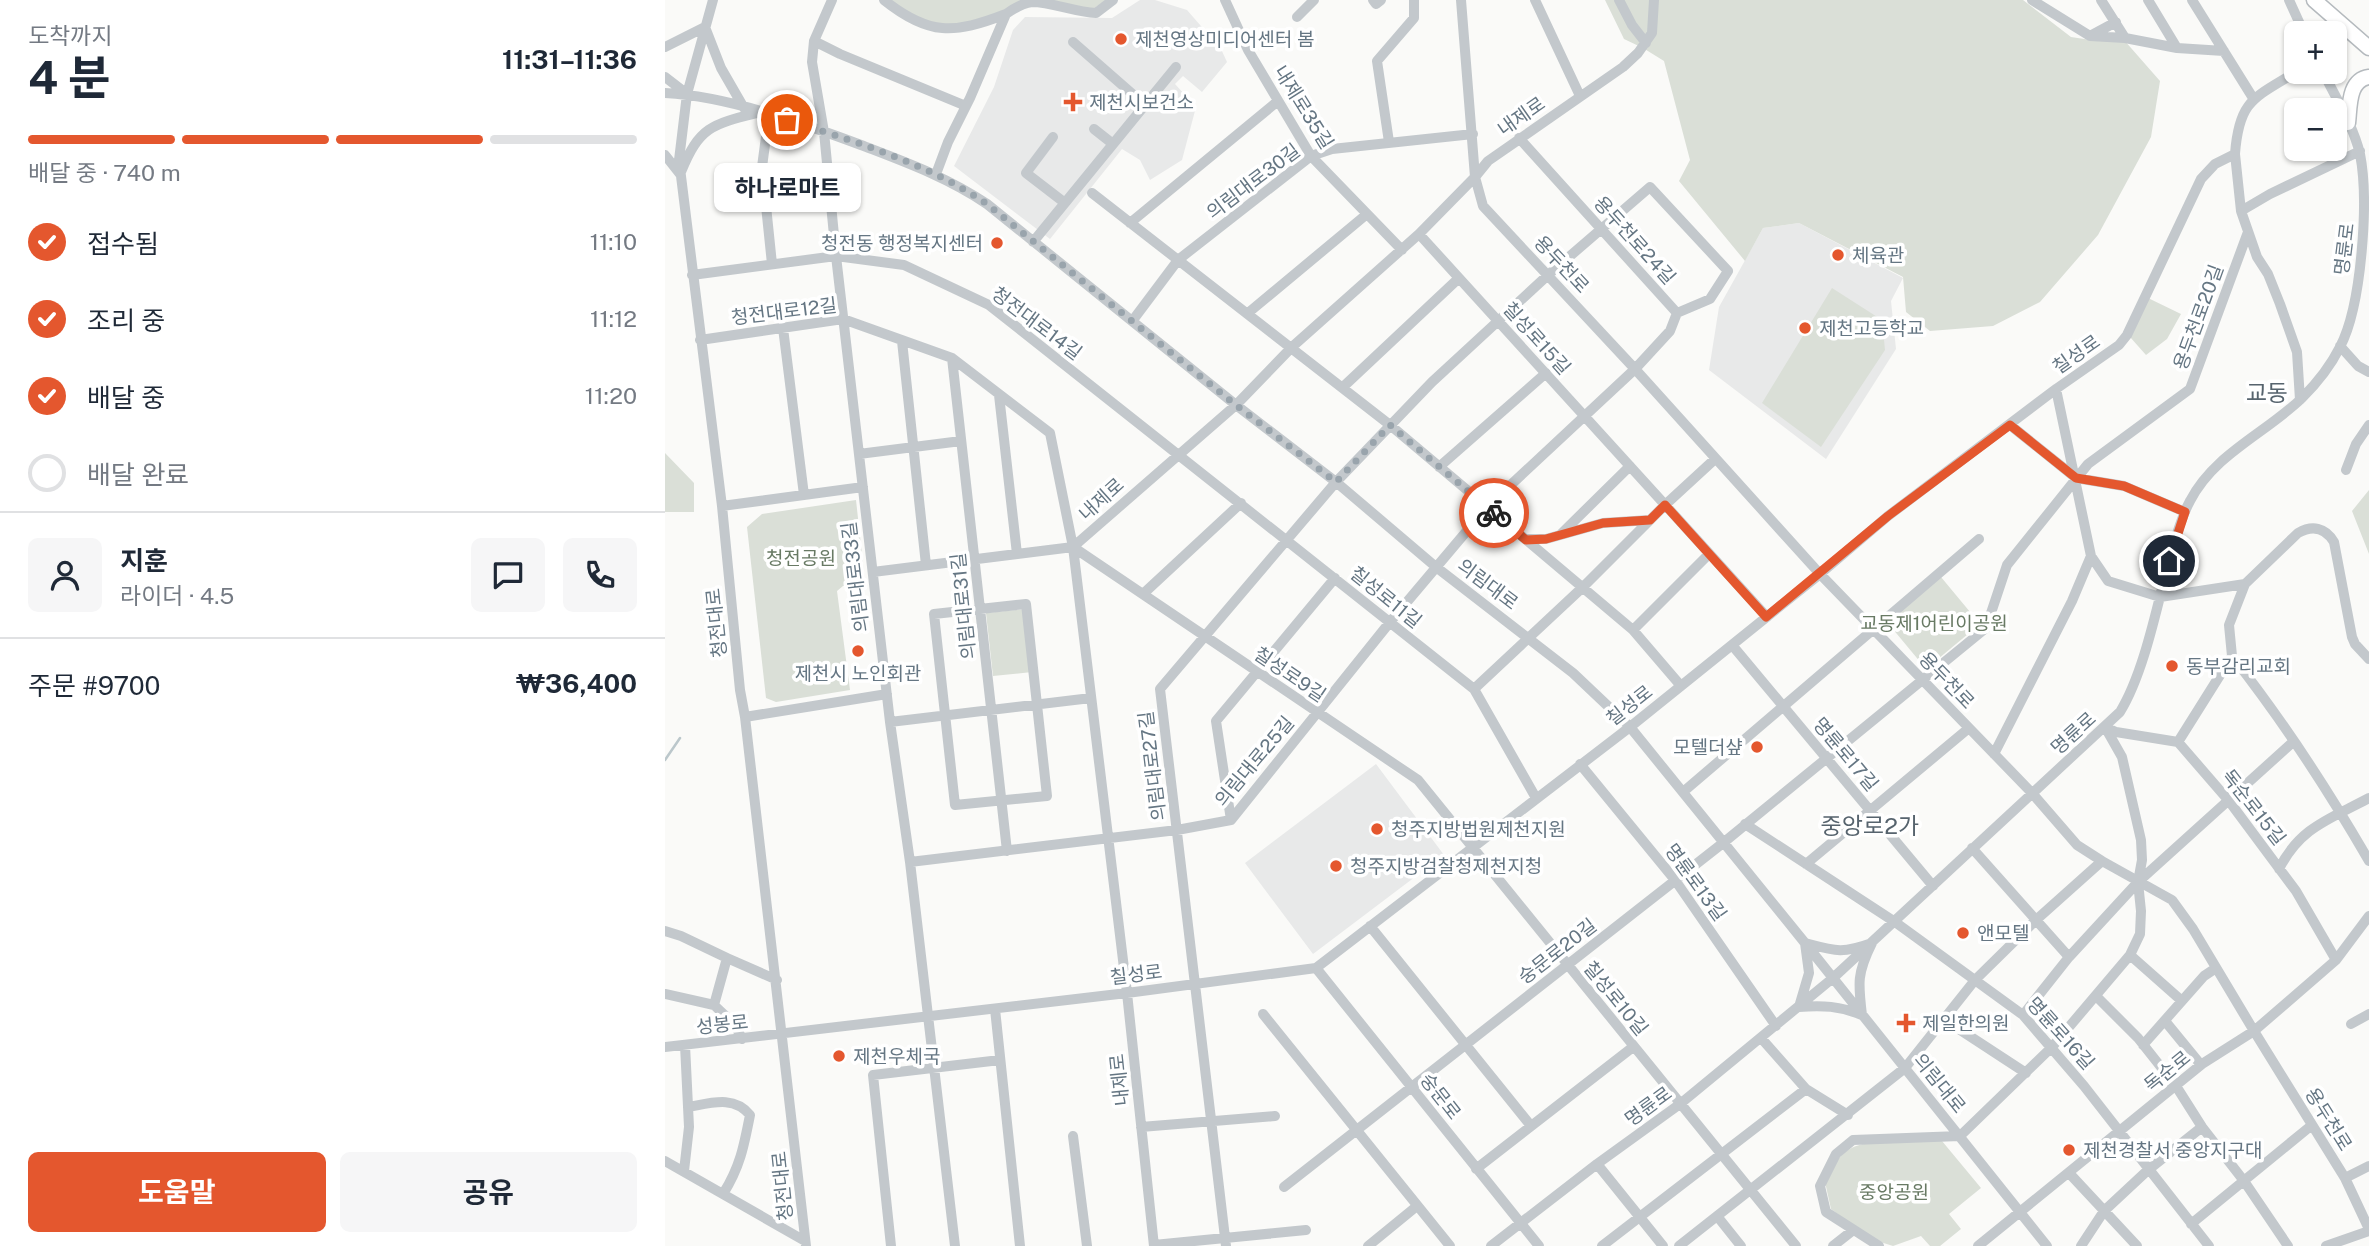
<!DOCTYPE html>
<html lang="ko">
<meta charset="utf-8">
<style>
body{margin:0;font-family:"Public Sans","Noto Sans KR",sans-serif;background:#f6f6f7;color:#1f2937;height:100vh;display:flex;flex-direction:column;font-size:26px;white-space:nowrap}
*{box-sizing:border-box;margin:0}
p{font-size:23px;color:#747a83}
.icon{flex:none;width:38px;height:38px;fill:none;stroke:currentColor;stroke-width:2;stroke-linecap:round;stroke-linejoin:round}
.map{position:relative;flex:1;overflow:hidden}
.drawer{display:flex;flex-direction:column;background:#fff;width:665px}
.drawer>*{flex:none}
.controls{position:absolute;left:1619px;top:21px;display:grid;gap:14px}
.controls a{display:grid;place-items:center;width:63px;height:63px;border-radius:10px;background:#fff;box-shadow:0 2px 5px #0004;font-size:35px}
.pin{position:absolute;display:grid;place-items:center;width:60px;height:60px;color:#fff;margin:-30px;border:4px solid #fff;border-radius:50%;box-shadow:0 2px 7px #0007}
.courier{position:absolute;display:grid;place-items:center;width:70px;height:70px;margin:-35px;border:5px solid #e4572e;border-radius:50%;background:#fff;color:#222;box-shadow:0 2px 9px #0007}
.bubble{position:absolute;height:49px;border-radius:10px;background:#fff;box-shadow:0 2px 5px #0004;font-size:23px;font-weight:700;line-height:49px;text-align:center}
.head em{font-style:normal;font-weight:700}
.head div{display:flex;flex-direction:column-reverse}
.head{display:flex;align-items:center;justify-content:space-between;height:119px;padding:0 28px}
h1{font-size:46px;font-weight:700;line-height:52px}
.bar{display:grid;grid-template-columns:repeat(4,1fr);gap:10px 7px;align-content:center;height:84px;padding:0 28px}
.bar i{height:9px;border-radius:5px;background:#e0e1e3}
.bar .active{background:#e4572e}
.bar p{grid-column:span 4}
.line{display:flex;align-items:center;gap:18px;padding:0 28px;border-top:2px solid #e0e1e3}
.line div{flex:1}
.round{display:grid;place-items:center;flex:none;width:74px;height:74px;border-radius:10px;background:#f6f6f7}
ol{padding:0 28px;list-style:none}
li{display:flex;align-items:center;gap:21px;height:77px}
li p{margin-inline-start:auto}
li .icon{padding:7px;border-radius:50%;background:#e4572e;color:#fff;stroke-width:4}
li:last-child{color:#747a83}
li i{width:38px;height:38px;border:4px solid #e0e1e3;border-radius:50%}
.button{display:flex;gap:14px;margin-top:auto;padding:14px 28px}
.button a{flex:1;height:80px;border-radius:10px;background:#e4572e;color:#fff;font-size:28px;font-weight:700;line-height:80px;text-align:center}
.button a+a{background:#f6f6f7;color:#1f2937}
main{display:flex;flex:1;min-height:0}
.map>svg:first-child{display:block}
.built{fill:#e8e9e9}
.green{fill:#dadfd7}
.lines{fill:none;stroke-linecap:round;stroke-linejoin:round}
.stream{stroke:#bbc7cb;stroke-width:2.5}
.major-casing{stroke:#b5babe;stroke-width:17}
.minor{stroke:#c3c8cc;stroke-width:10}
.major{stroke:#fff;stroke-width:14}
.done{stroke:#99a4ac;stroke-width:7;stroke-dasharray:0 12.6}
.route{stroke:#e4572e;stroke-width:9}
.poi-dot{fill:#e4572e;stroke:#fff;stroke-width:2.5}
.labels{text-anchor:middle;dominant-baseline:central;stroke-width:7;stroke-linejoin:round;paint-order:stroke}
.poi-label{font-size:19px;fill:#657683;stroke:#fff;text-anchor:start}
.street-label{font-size:19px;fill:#657683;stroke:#fff}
.park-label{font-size:19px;fill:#687a64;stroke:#fff}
.quarter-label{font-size:23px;fill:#57646e;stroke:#fff}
</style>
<main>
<section class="drawer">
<div class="head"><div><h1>4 분</h1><p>도착까지</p></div><em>11:31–11:36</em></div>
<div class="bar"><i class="active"></i><i class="active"></i><i class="active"></i><i></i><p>배달 중 · 740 m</p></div>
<ol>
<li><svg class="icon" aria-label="check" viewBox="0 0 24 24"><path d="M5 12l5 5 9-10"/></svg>접수됨<p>11:10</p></li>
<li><svg class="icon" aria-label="check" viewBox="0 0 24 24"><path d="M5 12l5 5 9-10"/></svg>조리 중<p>11:12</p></li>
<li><svg class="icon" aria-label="check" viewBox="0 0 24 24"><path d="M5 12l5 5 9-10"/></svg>배달 중<p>11:20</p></li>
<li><i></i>배달 완료</li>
</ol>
<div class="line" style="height:126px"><a class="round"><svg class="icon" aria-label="person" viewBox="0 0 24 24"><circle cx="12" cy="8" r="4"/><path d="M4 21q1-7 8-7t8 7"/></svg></a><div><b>지훈</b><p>라이더 · 4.5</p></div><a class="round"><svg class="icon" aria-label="chat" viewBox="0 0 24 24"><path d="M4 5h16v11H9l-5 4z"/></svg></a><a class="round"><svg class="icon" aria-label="phone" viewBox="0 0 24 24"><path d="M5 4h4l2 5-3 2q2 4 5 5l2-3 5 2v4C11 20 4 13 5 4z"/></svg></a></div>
<div class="line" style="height:91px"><div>주문 #9700</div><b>₩36,400</b></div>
<div class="button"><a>도움말</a><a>공유</a></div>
</section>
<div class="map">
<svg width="1704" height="1246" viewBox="0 0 1704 1246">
<rect width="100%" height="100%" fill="#fafaf8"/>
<path class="built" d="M 475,0 L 490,0 L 522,10 L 556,49 L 562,62 L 537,92 L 518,76 L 510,84 L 531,107 L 517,160 L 485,180 L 475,160 L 457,149 L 385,239 L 289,166 L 329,87 L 348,30 L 360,17 L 447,18 Z
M 1134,223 L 1238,278 L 1226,301 L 1231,349 L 1161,459 L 1044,370 L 1054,307 L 1098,228 Z
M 711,764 L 779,855 L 648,954 L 580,863 Z"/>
<path class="green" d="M 225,0 L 364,0 C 330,14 290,36 253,17 C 243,13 234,6 225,0 Z
M 369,0 L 441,0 L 428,9 Z
M 940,0 L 1358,0 L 1406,37 L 1426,40 L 1459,40 L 1495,81 L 1486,137 L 1433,235 L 1375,302 L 1328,326 L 1265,331 L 1241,312 L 1238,277 L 1134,223 L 1098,228 L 1080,261 L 1014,181 L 1025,160 L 999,61 L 978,48 L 959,39 Z
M 1167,288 L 1217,320 L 1220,350 L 1156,447 L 1097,403 Z
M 1483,298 L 1516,314 L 1502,339 L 1481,355 L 1465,337 Z
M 0,453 L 29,483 L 29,512 L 0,512 Z
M 1704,490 L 1704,554 L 1687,511 Z
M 191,500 L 200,582 L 178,586 L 172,591 L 185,690 L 111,702 L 101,698 L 82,527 L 97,514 Z
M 1276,577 L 1315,624 L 1261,669 L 1222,622 Z
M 361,609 L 367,672 L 328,676 L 321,613 Z
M 1210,1141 L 1277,1141 L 1316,1188 L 1284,1214 L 1296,1229 L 1275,1246 L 1265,1246 L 1256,1236 L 1228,1246 L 1206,1239 L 1166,1209 L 1160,1182 C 1176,1153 1177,1148 1210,1141 Z"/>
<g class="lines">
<path class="stream" d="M 0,760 L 15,738"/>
<g class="major-casing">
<path id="major" d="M 1649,0 L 1704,48
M 1683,123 C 1685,107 1683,80 1704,77"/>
</g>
<path class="minor" d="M 48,0 L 22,94 L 14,160 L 57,506 L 75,690 L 80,717 L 141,1246
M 167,0 L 149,41 L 147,62 L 159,132 L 171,256 L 225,722 L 245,862 L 290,1246
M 219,0 C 264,36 289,34 341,14
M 560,0 L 583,50 L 646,156 L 737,250
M 708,0 L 711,4 L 716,0
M 796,0 L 810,177 L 818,206 L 970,369 L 1155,574 L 1367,793 L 1412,845 L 1437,861 L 1507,900 L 1528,929 L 1589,1031 L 1680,1178 L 1704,1229
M 870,0 L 915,96
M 954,0 L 967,25 L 981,43
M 1367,0 L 1425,36 L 1451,22
M 1436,0 L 1460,38 L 1512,48 L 1559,51
M 1483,0 L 1512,48
M 1527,0 L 1588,98
M 1624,0 L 1639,33
M 632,17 L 649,0
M 1425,36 L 1460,38
M 149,41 L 175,54 L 301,106
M 408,42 L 480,105
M 0,47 L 40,27 L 56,68 L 79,108
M 0,77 L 22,94
M 0,93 C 62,96 137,123 196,145 C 240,162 282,177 322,204 L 571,405 L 671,482 L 771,567 L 908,673 L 965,727 L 1140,943 L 1382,1246
M 104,114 L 97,167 L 107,264
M 429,129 L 448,144
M 388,137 L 361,173 L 400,203
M 724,142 L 712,61 L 749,18 L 749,0
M 1570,154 L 1576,211 L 1592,257 L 1603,274 L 1615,304 L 1632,352 L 1635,400
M 0,155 L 15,174
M 16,172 C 34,127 47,124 92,113
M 271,174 L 283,142 L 305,98 L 341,14 C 348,9 358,3 367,2 C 386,2 410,12 431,13 L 448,0
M 427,193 L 725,425 L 968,630 L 1016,686
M 1576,211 L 1605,194 L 1695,151
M 465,223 L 613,101
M 754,234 L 1102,617
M 368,242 L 511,67
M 27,275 L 171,256 L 239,265 L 324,305 L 809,689 L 871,798
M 583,313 L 702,214
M 468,320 L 513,260 L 646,156 L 667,149 L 808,134
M 118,328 L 139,495
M 35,340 L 178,319 L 287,358 L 385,433 L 408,547
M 237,341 L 261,565
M 1675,346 L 1693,366 L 1704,372
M 287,358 L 342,851
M 678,387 L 794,278
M 1391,389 L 1426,556 L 1443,581 L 1495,597 L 1580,584
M 334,395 L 352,554
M 1345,425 L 1411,478 L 1459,486 L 1520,512
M 194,454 L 296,441
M 774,467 L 881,373
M 1681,470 L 1691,444 L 1704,425
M 57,506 L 198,487
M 896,534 L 965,466
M 861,539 L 881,539 L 938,523 L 985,520
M 408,547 L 753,780 L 1131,1246
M 208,572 L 408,547
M 478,594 L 576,503
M 361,604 L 382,796 L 290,805 L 269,614 Z
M 968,630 L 1044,554
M 1067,645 L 1268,886
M 1567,656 C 1618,721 1663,790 1704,861
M 809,689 L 918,587 L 1000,505 L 1050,459
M 80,717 L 222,694
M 225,722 L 426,698
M 1440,727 L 1451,732 L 1513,742 L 1564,801 L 1631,891 L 1671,960
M 1513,742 L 1567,656 L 1564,625 L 1580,584 L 1633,533 C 1647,525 1660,527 1669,542 L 1687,637 L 1690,644 L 1704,659
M 1329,754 L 1407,601 L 1426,556
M 915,764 L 1010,880 L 1111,1026
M 1018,792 L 1314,539
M 566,820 L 551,721 L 670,578
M 1080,824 L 1230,922 L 1358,1015 L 1419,1086 L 1544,1246
M 1307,848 L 1404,957
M 245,862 L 512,830 L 566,820 L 725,622 L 822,507 L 970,369 L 1005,331 L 1012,313 L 854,138
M 1141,864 L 1304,728
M 1614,869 C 1635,827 1665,819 1704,798
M 705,926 L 866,1126
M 0,931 L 16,936 L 62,958 L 49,1005
M 1140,943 C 1170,951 1177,954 1207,943 C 1192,973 1193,983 1197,1015 C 1175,1006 1157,1005 1134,1007 L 1144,973 Z
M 1465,955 L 1517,1001
M 62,958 L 112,980
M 651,968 L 874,1246
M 0,994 L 49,1005 L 70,1025 L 77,1039
M 1431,996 L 1473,1038 L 1511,1086 L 1537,1127 L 1579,1181 L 1623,1246
M 330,1009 L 355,1246
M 598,1014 L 785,1246
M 1358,1015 L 1404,957 L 1473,882 L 1628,742
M 1277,1018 L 1361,1073
M 1500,1021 L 1536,1065
M 1686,1024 L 1704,1014
M 1096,1038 L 1141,1089 L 1183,1115
M 1478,1045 L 1539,976 L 1551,968
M 0,1047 L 462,993 L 651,968 L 965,727 L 1155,574 L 1223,516 L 1391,389 L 1454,345 L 1462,335 L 1536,179 L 1550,164 L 1570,154 C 1574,100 1589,98 1631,72
M 23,1107 C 46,1103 69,1095 85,1115 C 79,1146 75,1167 58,1194
M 476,1127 L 610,1116
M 408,1136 L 422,1246
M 0,1161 L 140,1241
M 932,1164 L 998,1246
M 811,1169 L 968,1047
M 19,1171 L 24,1127 L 20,1045
M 1404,1173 L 1472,1246
M 1680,1178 L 1704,1166
M 619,1187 L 1058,843 L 1321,628 L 1342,565 L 1423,464 L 1525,389 L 1583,232
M 1052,1216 L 1076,1246
M 1526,1224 L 1647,1125
M 489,1245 L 641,1230
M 226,1246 L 208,1075 L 335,1060
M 489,1246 L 462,993 L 408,547 L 571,405 L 627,347 L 754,234 L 810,177 L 823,161 L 958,67 L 973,53 L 987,33 L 989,0
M 561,1246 L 495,689 L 671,482 L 767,382 L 883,275 L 985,187 L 1063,271 L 1045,299 L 1012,313
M 703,1246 L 752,1206
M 826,1246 L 932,1164 L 1015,1104 L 1168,978 L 1455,712 C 1479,673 1492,606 1504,561 C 1510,541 1515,519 1525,501 C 1549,454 1601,433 1637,398 C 1652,383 1666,365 1675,347 C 1697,305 1704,200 1695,154 C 1688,125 1671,98 1658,72
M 937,1246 L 1141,1089
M 1014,1246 L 1240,1068 L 1310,980 L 1371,920 L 1437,861
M 1168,1246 L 1187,1231
M 1214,1246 L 1161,1212 L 1155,1186 L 1171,1154 L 1188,1140 L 1295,1136 L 1387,1047 L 1465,955 L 1475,934 L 1476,911 L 1473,882 L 1477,860 L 1476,840 L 1457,757 L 1440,727
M 1313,1246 L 1537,1064 L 1589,1031 L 1671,960 L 1704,916
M 1416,1246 L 1439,1211 L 1483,1170 L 1537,1127
M 1661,1246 L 1704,1231"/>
<use href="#major" class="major"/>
</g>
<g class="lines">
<path class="done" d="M 122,120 C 189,141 264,164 322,204 L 571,405 L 671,482 L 725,425 L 829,513"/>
<path class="route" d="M 829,513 L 861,540 L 881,539 L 938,523 L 985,520 L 1000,505 L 1101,617 L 1223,516 L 1345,425 L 1411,478 L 1459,486 L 1520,512 L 1504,561"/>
</g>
<g class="poi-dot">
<circle cx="456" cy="39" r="7"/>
<path d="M404.5 91.5h7v7h7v7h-7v7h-7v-7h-7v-7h7z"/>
<circle cx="332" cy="243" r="7"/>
<circle cx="1173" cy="255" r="7"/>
<circle cx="1140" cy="328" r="7"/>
<circle cx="193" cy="651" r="7"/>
<circle cx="1507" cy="666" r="7"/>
<circle cx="1092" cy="747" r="7"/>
<circle cx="712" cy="829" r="7"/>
<circle cx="671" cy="866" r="7"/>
<circle cx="1298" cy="933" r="7"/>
<path d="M1237.5 1012.5h7v7h7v7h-7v7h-7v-7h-7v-7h7z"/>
<circle cx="174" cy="1056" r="7"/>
<circle cx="1404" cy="1150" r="7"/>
</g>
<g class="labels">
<g class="poi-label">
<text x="470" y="39">제천영상미디어센터 봄</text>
<text x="424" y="102">제천시보건소</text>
<text x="318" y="243" text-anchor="end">청전동 행정복지센터</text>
<text x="1187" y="255">체육관</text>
<text x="1154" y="328">제천고등학교</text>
<text x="1521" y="666">동부감리교회</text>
<text x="193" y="673" text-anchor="middle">제천시 노인회관</text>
<text x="1078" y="747" text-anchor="end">모텔더샾</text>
<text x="726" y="829">청주지방법원제천지원</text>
<text x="685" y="866">청주지방검찰청제천지청</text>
<text x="1312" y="933">앤모텔</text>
<text x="1257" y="1023">제일한의원</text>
<text x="188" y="1056">제천우체국</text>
<text x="1418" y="1150">제천경찰서 중앙지구대</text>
</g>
<g class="street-label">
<text transform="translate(639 107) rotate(58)">내제로35길</text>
<text transform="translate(856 116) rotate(-35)">내제로</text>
<text transform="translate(588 181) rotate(-37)">의림대로30길</text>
<text transform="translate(970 240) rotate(48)">용두천로24길</text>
<text transform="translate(1679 249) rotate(-83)">명륜로</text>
<text transform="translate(897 264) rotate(47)">용두천로</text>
<text transform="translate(119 311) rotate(-7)">청전대로12길</text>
<text transform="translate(1533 317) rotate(-70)">용두천로20길</text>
<text transform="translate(372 323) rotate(37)">청전대로14길</text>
<text transform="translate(872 338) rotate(48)">칠성로15길</text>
<text transform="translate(1411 354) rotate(-35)">칠성로</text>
<text transform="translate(436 499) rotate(-42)">내제로</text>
<text transform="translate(190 577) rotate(-97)">의림대로33길</text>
<text transform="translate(823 584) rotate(37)">의림대로</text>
<text transform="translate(721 597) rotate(39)">칠성로11길</text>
<text transform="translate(298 606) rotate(-96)">의림대로31길</text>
<text transform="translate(51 623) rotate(-96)">청전대로</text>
<text transform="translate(625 674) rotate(34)">칠성로9길</text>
<text transform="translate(1282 680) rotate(46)">용두천로</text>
<text transform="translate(964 705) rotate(-38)">칠성로</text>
<text transform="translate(1408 733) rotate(-42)">명륜로</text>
<text transform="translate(1181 754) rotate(50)">명륜로17길</text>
<text transform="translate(589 761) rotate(-50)">의림대로25길</text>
<text transform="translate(487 766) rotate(-97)">의림대로27길</text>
<text transform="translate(1589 807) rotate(52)">독순로15길</text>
<text transform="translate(1031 882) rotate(54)">명륜로13길</text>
<text transform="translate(892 951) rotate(-38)">숭문로20길</text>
<text transform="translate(471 974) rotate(-7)">칠성로</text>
<text transform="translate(951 998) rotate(51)">칠성로10길</text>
<text transform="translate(57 1024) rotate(-6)">성봉로</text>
<text transform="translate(1396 1033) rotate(48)">명륜로16길</text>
<text transform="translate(1502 1071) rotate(-39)">독순로</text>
<text transform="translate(454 1080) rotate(-96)">내제로</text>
<text transform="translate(1275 1083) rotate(51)">의림대로</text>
<text transform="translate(776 1096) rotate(52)">숭문로</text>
<text transform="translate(983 1106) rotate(-36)">명륜로</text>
<text transform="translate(1664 1119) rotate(58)">용두천로</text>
<text transform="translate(117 1186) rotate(-96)">청전대로</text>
</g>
<g class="park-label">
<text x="136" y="558">청전공원</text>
<text x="1269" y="623">교동제1어린이공원</text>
<text x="1229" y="1192">중앙공원</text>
</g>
<g class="quarter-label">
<text x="1602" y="392">교동</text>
<text x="1205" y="825">중앙로2가</text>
</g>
</g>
</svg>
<div class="controls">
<a>+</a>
<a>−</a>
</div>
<div class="pin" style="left:122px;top:120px;background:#ea580c"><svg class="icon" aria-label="bag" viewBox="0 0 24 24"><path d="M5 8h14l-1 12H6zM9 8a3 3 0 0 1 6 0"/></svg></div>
<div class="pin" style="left:1504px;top:561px;background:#1f2937"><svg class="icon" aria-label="home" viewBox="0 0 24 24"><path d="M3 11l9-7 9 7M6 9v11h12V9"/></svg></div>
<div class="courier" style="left:829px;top:513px"><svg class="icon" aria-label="bike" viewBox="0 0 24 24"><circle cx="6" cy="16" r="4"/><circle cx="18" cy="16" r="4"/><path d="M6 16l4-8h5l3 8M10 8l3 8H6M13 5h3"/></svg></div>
<div class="bubble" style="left:49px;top:163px;width:147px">하나로마트</div>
</div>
</main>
